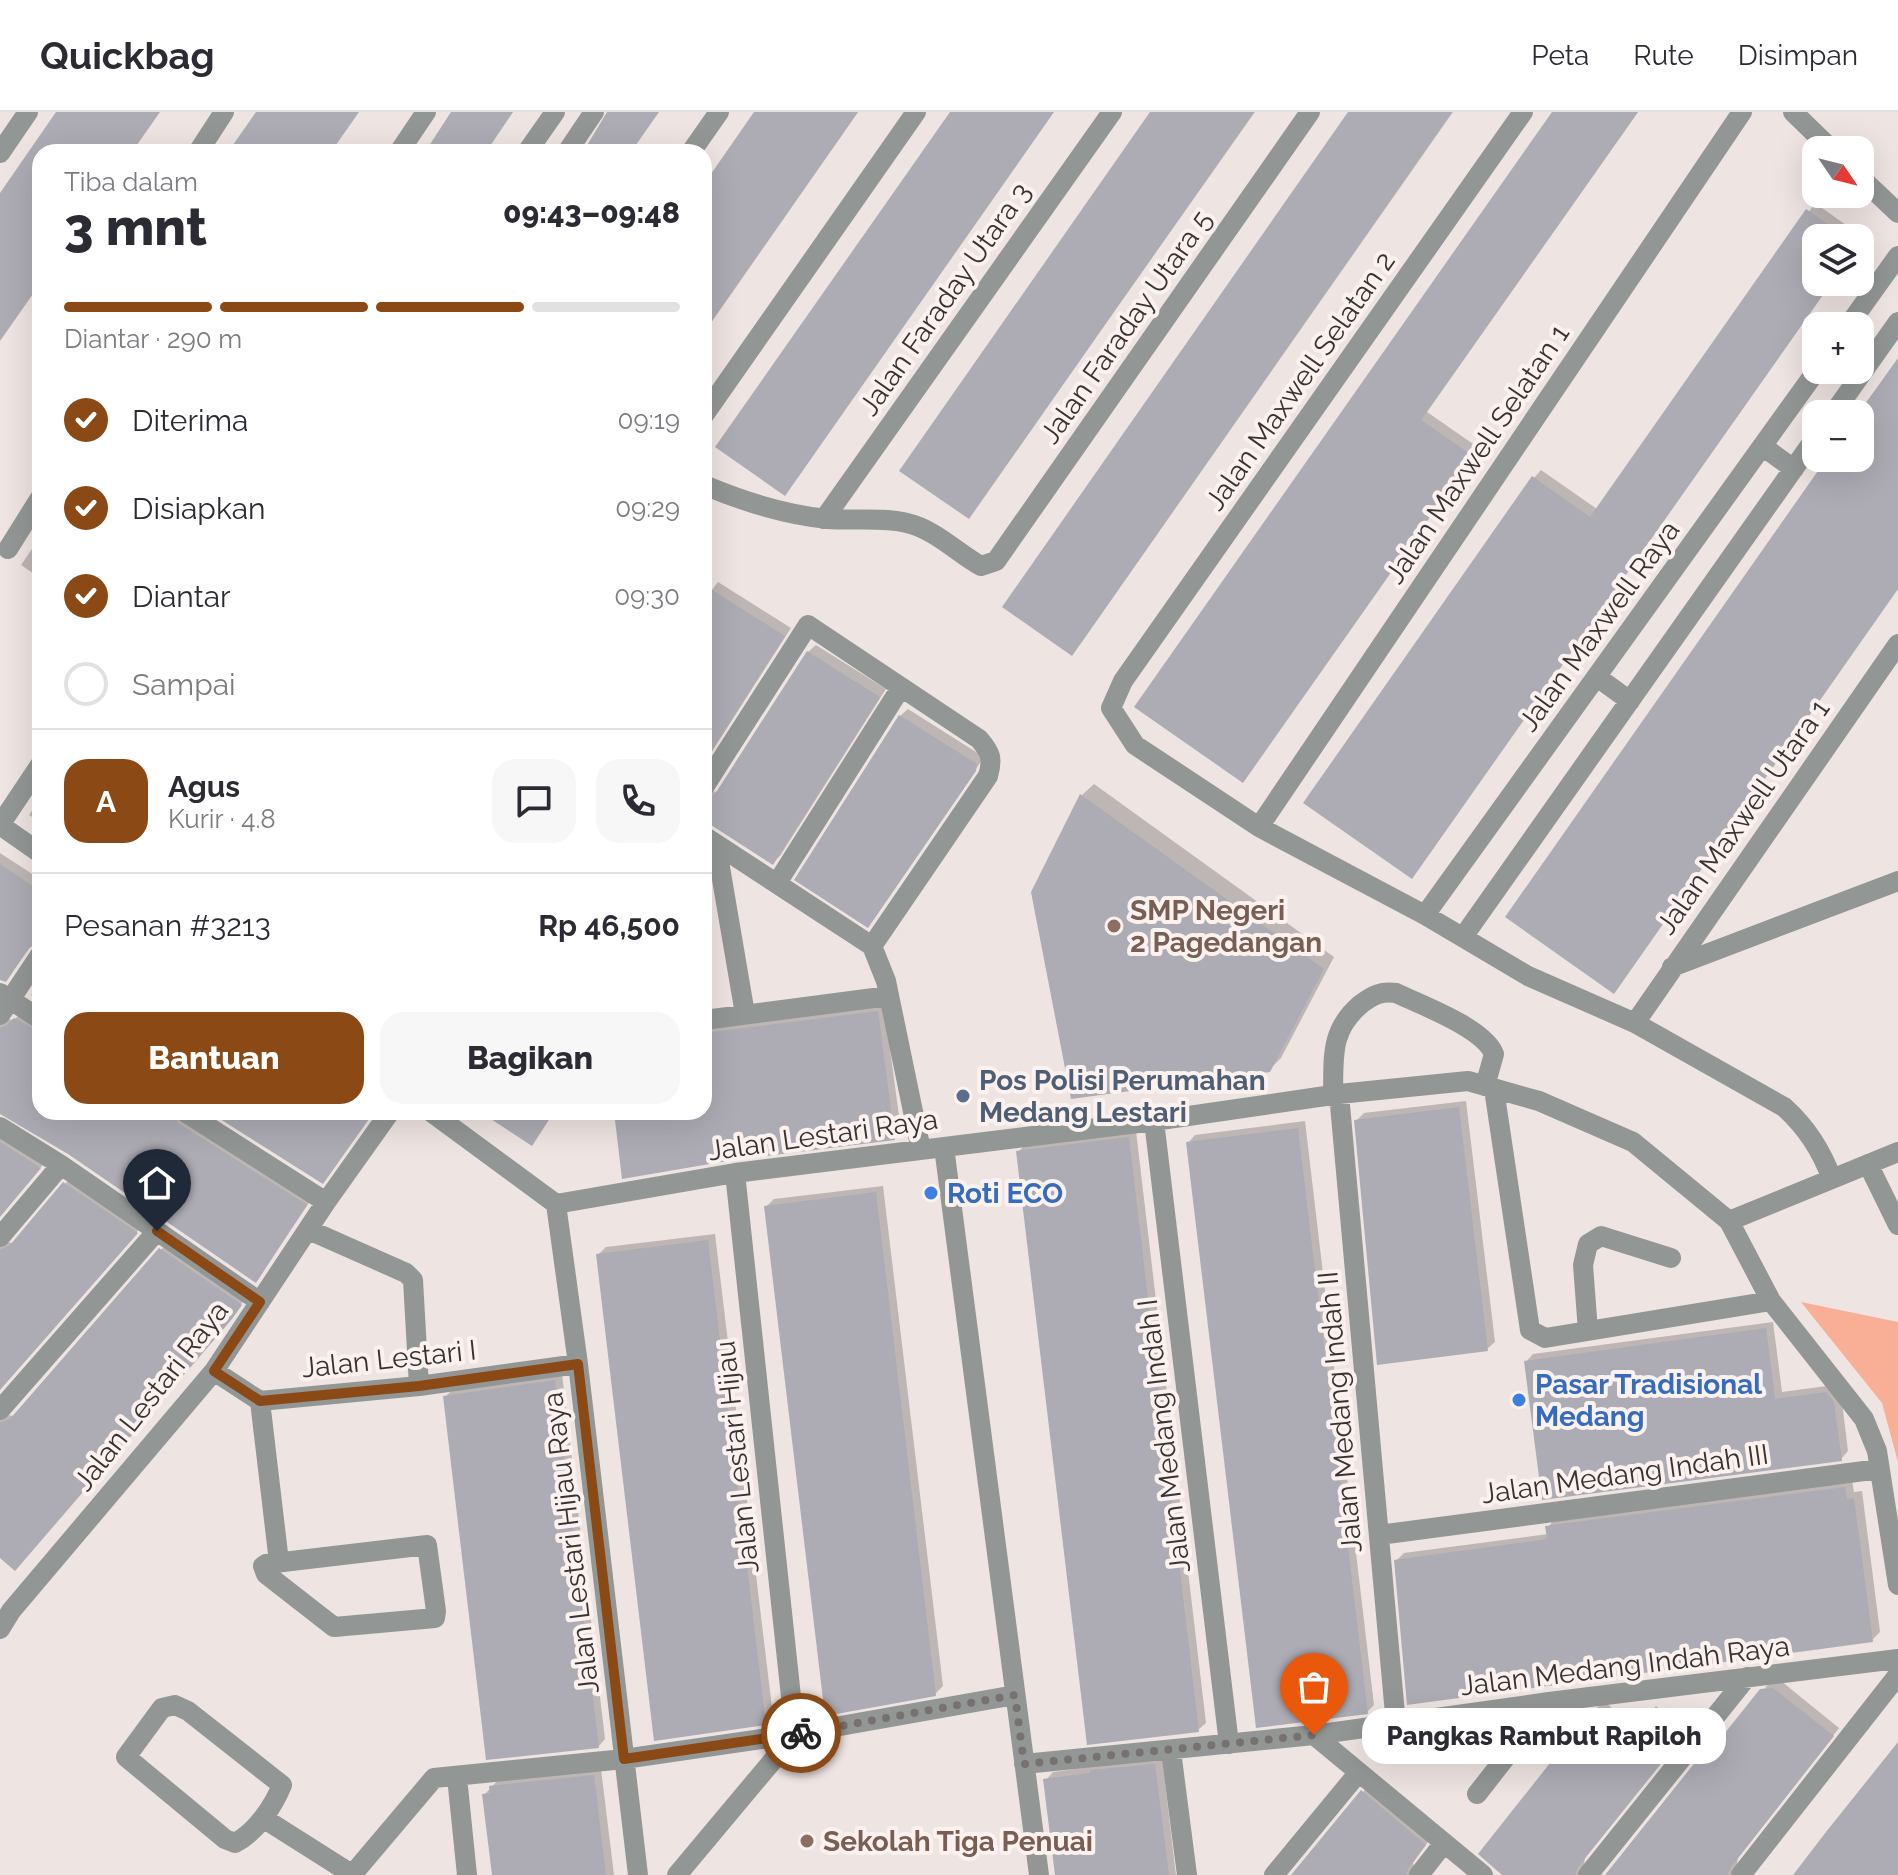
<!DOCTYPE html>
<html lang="id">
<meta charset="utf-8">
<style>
body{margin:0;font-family:Raleway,sans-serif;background:#f7f7f7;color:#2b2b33;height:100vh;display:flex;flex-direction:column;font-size:30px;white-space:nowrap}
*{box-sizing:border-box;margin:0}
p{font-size:26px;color:#7c7c81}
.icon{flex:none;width:44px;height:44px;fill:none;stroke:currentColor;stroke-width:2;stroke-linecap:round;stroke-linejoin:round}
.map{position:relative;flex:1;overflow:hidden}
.side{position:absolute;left:32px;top:32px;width:680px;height:976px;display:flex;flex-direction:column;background:#fff;border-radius:24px;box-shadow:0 8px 32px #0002}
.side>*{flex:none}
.needle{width:52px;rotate:125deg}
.buttons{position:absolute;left:1802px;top:24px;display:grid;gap:16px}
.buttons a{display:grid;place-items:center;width:72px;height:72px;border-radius:16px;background:#fff;box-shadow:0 8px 32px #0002;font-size:40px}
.pin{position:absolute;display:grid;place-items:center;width:68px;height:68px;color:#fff;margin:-82px -34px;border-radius:50% 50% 50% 0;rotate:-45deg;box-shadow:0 0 8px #0007}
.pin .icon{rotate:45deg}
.courier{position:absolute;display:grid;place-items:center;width:80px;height:80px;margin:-40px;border:6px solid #8a4915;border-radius:50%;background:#fff;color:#222;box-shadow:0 2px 10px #0007}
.bubble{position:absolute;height:56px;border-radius:24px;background:#fff;box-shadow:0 8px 32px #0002;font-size:26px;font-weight:800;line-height:56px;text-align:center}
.head em{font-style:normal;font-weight:800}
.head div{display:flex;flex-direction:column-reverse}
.head{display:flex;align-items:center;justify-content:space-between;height:136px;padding:0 32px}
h1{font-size:52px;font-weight:800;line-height:60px}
.bar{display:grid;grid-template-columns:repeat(4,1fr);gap:12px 8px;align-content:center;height:96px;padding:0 32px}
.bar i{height:10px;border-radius:6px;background:#e1e1e2}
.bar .active{background:#8a4915}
.bar p{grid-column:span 4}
.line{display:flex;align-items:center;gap:20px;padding:0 32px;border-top:2px solid #e1e1e2}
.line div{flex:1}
.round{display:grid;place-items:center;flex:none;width:84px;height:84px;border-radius:24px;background:#f7f7f7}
ol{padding:0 32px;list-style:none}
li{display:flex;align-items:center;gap:24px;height:88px}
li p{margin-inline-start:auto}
li .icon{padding:8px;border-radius:50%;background:#8a4915;color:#fff;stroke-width:4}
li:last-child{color:#7c7c81}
li i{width:44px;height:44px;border:4px solid #e1e1e2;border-radius:50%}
.cta{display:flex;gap:16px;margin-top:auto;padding:16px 32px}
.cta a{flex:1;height:92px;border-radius:24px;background:#8a4915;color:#fff;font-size:32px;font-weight:800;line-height:92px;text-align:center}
.cta a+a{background:#f7f7f7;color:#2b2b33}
header{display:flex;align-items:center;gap:48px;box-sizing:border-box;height:112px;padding:0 40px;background:#fff;border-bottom:2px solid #e1e1e2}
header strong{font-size:38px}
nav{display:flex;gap:44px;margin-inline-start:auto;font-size:28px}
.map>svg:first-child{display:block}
.green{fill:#f8af95}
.shadow{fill:#0003}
.building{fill:#adabb3}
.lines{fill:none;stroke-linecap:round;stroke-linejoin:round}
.minor{stroke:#929694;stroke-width:20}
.done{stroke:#77716f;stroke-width:8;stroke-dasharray:0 14.4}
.route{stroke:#8a4915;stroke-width:10}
.education-dot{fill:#8d6e63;stroke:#fbf1ee;stroke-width:3}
.service-dot{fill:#5c6f8a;stroke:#fbf1ee;stroke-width:3}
.shop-dot{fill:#3f7fe0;stroke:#fbf1ee;stroke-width:3}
.labels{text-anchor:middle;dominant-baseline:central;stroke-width:8;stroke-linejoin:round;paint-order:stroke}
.street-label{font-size:28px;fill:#373332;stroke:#fbf1ee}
.education-label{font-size:28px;font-weight:bold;fill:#785e54;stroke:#fbf1ee;text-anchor:start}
.service-label{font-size:28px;font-weight:bold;fill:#4e5e75;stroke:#fbf1ee;text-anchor:start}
.shop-label{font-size:28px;font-weight:bold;fill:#366cbe;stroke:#fbf1ee;text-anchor:start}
</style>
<header>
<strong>Quickbag</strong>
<nav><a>Peta</a><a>Rute</a><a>Disimpan</a></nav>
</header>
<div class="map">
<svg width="1898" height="1763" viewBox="0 0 1898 1763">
<rect width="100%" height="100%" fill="#eee4e1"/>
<path class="green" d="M 1801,1190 L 1898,1210 L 1898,1350 L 1882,1291 Z"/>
<path class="shadow" d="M 757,0 L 858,0 L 704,221 L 704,75 Z
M 1153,0 L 1255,0 L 969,405 Z
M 1351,0 L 1453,0 L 1079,534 Z
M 1554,0 L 1638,0 L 1427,300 L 1479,336 L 1477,335 L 1246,663 Z
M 1815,91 L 1863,125 L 1860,130 L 1860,126 L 1816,126 L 1816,170 L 1832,170 L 1412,765 L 1534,366 L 1541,358 L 1597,397 Z
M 40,425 L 40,466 L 21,453 Z
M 718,470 L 791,516 L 704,652 L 704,488 Z
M 816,533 L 886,577 L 780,744 L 772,751 L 712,711 L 704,711 L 704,678 L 718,680 L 808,540 Z
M 908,597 L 984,645 L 868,814 L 900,604 Z
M 1094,672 L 1334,845 L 1281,946 L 1269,958 L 1034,780 L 1082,683 Z
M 40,687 L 40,710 L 29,703 Z
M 704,726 L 714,747 L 704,762 Z
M 0,741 L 40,767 L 40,828 L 35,829 L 6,868 L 0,866 Z
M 40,870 L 40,890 L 31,883 Z
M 884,892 L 901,1019 L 894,1026 L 616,1000 L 704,1000 L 704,910 Z
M 23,899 L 40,910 L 40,1000 L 183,1000 L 313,1085 L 256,1169 L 69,1040 L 0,1000 L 0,906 L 14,908 Z
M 1466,989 L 1495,1230 L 1487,1237 L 1356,1009 L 1364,1001 Z
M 1305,1009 L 1374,1593 L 1367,1600 L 1188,1031 L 1195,1023 Z
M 0,1019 L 47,1048 L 0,1104 Z
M 1136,1019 L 1206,1611 L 1198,1618 L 1018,1040 L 1026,1032 Z
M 72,1064 L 143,1113 L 0,1276 L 0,1129 L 13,1131 Z
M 883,1074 L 943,1574 L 935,1582 L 766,1095 L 774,1087 Z
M 715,1122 L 773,1604 L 765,1611 L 598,1143 L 606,1135 Z
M 168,1130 L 247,1185 L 22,1449 L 0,1443 L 0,1301 L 12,1304 L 17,1301 Z
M 1773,1210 L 1782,1280 L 1834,1273 L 1841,1282 L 1848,1339 L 1841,1347 L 1526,1250 L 1533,1242 Z
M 562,1262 L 605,1627 L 598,1635 L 445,1285 L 453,1277 Z
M 1852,1368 L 1854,1380 L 1862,1379 L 1880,1520 L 1872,1528 L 1396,1449 L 1404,1441 L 1548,1422 L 1548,1415 L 1555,1407 Z
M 1781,1569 L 1839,1616 L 1738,1746 L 1736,1759 L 1733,1763 L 1607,1763 L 1702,1644 L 1710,1637 L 1713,1640 L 1770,1570 Z
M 1602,1591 L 1606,1591 L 1637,1616 L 1656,1594 L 1686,1619 L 1585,1745 L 1583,1761 L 1586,1763 L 1507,1763 L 1593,1599 Z
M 1162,1645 L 1176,1763 L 1057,1763 L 1046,1668 L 1053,1660 Z
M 601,1657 L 614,1763 L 494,1763 L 484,1683 L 499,1667 Z
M 1369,1673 L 1432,1724 L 1413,1751 L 1417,1763 L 1294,1763 Z"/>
<path class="building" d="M 56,0 L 160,0 L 132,40 L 40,40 L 40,172 L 0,229 L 0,81 Z
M 256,0 L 359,0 L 331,40 L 228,40 Z
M 451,0 L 513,0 L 486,40 L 425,40 Z
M 607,0 L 659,0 L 631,40 L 583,40 Z
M 754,0 L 858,0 L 704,220 L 704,72 Z
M 950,0 L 1054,0 L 785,384 L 715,335 Z
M 1150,0 L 1254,0 L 969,407 L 899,359 Z
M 1348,0 L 1452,0 L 1072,544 L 1002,495 Z
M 1552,0 L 1638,0 L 1421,308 L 1473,344 L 1243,671 L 1134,595 Z
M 1806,97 L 1847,126 L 1816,126 L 1816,170 L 1832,170 L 1412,767 L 1303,691 L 1532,364 L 1590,405 Z
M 1898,246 L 1898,477 L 1614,882 L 1505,805 L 1827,346 L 1860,346 L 1860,299 Z
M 704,473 L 785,524 L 704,651 Z
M 807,539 L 880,585 L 773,753 L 711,713 L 704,711 L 704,688 L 715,682 Z
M 899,603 L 977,652 L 976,659 L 868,816 L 794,768 Z
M 1080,682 L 1324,857 L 1270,960 L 1071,987 L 1031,780 Z
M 0,752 L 40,779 L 40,830 L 29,836 L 6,870 L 0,868 Z
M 878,899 L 895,1028 L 733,1048 L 622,1067 L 614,1000 L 704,1000 L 704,921 Z
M 14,906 L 40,920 L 40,1000 L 172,1000 L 178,1011 L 307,1093 L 256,1171 L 68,1042 L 0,1002 L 0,916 L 6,914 Z
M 1459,995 L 1488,1239 L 1377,1253 L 1354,1008 Z
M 209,1000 L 374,1000 L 323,1072 Z
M 480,1000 L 554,1000 L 532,1034 Z
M 1298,1016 L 1368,1602 L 1256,1616 L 1186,1030 Z
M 1129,1025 L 1199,1620 L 1087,1633 L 1016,1039 Z
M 0,1030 L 41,1056 L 0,1105 Z
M 63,1070 L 138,1121 L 0,1278 L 0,1138 L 10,1133 Z
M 876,1080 L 936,1584 L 825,1604 L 764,1094 Z
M 708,1128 L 766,1613 L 654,1629 L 596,1142 Z
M 159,1136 L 242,1193 L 232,1207 L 15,1459 L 0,1446 L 0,1311 L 10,1307 Z
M 1766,1216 L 1775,1287 L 1826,1280 L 1834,1290 L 1842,1349 L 1542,1388 L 1524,1249 Z
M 555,1268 L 599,1636 L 486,1648 L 443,1284 Z
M 1845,1375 L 1847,1387 L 1854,1386 L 1873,1530 L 1407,1593 L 1394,1448 L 1547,1427 L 1545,1414 Z
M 1773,1576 L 1834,1624 L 1731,1755 L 1728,1763 L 1605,1763 L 1701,1643 L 1705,1646 L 1760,1577 Z
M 1598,1597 L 1629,1622 L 1647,1600 L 1681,1627 L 1578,1755 L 1575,1763 L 1502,1763 L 1478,1742 L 1592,1598 Z
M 1898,1630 L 1898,1763 L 1793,1763 L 1826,1720 Z
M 1155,1652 L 1169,1763 L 1055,1763 L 1043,1667 L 1090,1661 L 1090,1658 Z
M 594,1663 L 606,1763 L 492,1763 L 482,1682 L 490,1681 L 489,1674 Z
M 1361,1678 L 1426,1733 L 1409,1755 L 1406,1763 L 1291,1763 Z"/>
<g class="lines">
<path class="minor" d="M 1523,0 L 1123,569 L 1111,596 L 1135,633 L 1259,715 L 1425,803 L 1528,864 L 1635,911 L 1784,995 C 1807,1016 1821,1038 1832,1067
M 1793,0 L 1832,38
M 198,40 L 224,0
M 399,40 L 426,0
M 527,40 L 555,0
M 567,40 L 594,0
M 691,40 L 719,0
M 0,41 L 28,0
M 1860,65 L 1898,101
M 1848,214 L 1898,144
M 1833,302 L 1898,210
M 704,303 L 916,0
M 1762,334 L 1794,357
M 704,373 C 742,389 786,403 828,407 C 853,409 883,405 907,411 C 936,418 956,440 981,454 L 996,449 L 1310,0
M 824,407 L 1112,0
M 8,437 L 40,386
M 1597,565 L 1630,589
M 704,675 L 808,513 L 979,627 C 991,641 993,646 988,664 L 872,834
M 0,713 L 40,653
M 0,713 L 40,741
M 1259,715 L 1742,0
M 704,724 L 872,834 L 886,869 L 921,1038
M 716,732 L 745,902
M 777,771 L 900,577
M 1425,803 L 1817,258
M 1463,825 L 1816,325
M 1672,855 L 1898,769
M 0,881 L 40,907
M 0,903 L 40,843
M 704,908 L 889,884
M 1635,911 L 1898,532
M 1494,977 L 1530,1218 L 1545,1226 L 1771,1189
M 1339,982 L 1396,1613
M 1333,985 C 1334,946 1329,919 1361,892 C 1373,883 1381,879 1396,881 C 1421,893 1484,916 1494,942 L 1485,974
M 185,1000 L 326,1090
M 431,1000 L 556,1092
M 1154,1009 L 1229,1632
M 0,1015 L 61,1053 L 260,1190
M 944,1035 L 1039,1763
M 1868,1052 L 1898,1113
M 556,1092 L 735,1061 L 1154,1009 L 1339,982 L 1468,969 L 1539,989 L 1633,1030 L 1729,1109 L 1771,1189 L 1864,1307 L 1877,1339 L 1898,1473
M 556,1092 L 578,1252 L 638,1763
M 1729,1109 L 1898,1040
M 309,1118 L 406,1161 L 413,1168 L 419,1274
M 0,1125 L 61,1053
M 1588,1219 L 1583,1153 L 1588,1132 L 1601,1124 L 1671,1146
M 214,1259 L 260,1289 L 419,1274 L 578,1252
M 260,1289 L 279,1450
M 0,1298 L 157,1119
M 1379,1423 L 1879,1357
M 427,1433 L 436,1499 L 435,1506 L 334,1515 L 266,1462 L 263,1454 L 266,1452 Z
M 0,1517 L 11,1499 L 214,1259 L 326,1090 L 390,1000
M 175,1593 L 188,1599 L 282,1673 C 273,1695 256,1720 235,1731 L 225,1727 L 126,1645 L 162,1596 Z
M 1314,1623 L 1483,1763
M 1171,1639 L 1187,1763
M 1024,1652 L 1314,1623 L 1549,1590 L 1898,1547
M 457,1665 L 467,1763
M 1477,1682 L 1549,1590
M 263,1706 L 353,1763
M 352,1763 L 434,1666 L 624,1647 L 795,1622 L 1015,1583
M 677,1763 L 795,1622 L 735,1061
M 1274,1763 L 1359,1660
M 1419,1763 L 1444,1731
M 1588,1763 L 1747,1565
M 1741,1763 L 1898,1563"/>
</g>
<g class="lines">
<path class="done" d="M 801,1621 L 1015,1583 L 1024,1652 L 1314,1623"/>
<path class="route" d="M 157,1119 L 260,1190 L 214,1259 L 260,1289 L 419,1274 L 578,1252 L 624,1647 L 801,1621"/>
</g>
<g class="education-dot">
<circle cx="1114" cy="814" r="8"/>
<circle cx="807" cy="1729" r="8"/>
</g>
<circle class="service-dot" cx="963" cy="984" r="8"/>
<g class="shop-dot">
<circle cx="931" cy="1081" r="8"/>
<circle cx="1519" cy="1288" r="8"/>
</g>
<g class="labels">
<g class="street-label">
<text transform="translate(945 187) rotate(-55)">Jalan Faraday Utara 3</text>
<text transform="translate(1126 215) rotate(-55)">Jalan Faraday Utara 5</text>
<text transform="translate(1300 269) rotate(-55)">Jalan Maxwell Selatan 2</text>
<text transform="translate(1477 342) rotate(-56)">Jalan Maxwell Selatan 1</text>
<text transform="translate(1599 514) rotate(-54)">Jalan Maxwell Raya</text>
<text transform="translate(1743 705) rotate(-55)">Jalan Maxwell Utara 1</text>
<text transform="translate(823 1023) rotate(-8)">Jalan Lestari Raya</text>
<text transform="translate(389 1247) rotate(-6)">Jalan Lestari I</text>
<text transform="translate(151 1284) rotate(-52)">Jalan Lestari Raya</text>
<text transform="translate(1340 1300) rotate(-95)">Jalan Medang Indah II</text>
<text transform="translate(1164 1324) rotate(-97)">Jalan Medang Indah I</text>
<text transform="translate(737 1345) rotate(-96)">Jalan Lestari Hijau</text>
<text transform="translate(1625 1362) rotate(-8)">Jalan Medang Indah III</text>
<text transform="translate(571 1431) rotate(-97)">Jalan Lestari Hijau Raya</text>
<text transform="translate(1625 1554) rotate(-7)">Jalan Medang Indah Raya</text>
</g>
<g class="education-label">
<text x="1130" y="798">SMP Negeri<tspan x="1130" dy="32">2 Pagedangan</tspan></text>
<text x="823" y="1729">Sekolah Tiga Penuai</text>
</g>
<g class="service-label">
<text x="979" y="968">Pos Polisi Perumahan<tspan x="979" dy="32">Medang Lestari</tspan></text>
</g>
<g class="shop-label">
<text x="947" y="1081">Roti ECO</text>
<text x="1535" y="1272">Pasar Tradisional<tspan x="1535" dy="32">Medang</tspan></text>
</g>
</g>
</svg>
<div class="buttons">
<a><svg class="needle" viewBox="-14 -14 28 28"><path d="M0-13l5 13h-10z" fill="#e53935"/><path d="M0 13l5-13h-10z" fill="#7c7c81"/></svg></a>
<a><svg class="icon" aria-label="layers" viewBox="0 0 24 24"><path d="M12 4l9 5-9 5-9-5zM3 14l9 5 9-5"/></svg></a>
<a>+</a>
<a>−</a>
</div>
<div class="pin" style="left:1314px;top:1623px;background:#ea580c"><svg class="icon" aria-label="bag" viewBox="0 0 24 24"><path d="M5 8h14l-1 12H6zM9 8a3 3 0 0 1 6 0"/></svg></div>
<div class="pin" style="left:157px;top:1119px;background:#1f2937"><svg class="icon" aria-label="home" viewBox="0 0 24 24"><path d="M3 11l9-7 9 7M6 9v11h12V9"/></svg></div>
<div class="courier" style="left:801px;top:1621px"><svg class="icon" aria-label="bike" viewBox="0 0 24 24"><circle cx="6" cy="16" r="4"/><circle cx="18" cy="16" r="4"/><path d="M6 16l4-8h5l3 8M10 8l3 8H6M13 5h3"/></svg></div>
<div class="bubble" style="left:1362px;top:1596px;width:364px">Pangkas Rambut Rapiloh</div>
<section class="side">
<div class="head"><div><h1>3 mnt</h1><p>Tiba dalam</p></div><em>09:43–09:48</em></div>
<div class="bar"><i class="active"></i><i class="active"></i><i class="active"></i><i></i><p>Diantar · 290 m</p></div>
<ol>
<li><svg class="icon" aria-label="check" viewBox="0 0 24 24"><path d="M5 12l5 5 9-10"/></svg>Diterima<p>09:19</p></li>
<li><svg class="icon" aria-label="check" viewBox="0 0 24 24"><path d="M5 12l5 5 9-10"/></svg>Disiapkan<p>09:29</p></li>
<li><svg class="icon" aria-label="check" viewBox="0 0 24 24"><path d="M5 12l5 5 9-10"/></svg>Diantar<p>09:30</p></li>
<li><i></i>Sampai</li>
</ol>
<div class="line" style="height:144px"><b class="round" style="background:#8a4915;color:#fff">A</b><div><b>Agus</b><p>Kurir · 4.8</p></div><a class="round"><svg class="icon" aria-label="chat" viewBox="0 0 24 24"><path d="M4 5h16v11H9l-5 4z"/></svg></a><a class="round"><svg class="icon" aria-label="phone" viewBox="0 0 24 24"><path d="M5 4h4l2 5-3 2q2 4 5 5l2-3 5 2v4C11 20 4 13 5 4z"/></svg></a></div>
<div class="line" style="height:104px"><div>Pesanan #3213</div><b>Rp 46,500</b></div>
<div class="cta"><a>Bantuan</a><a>Bagikan</a></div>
</section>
</div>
